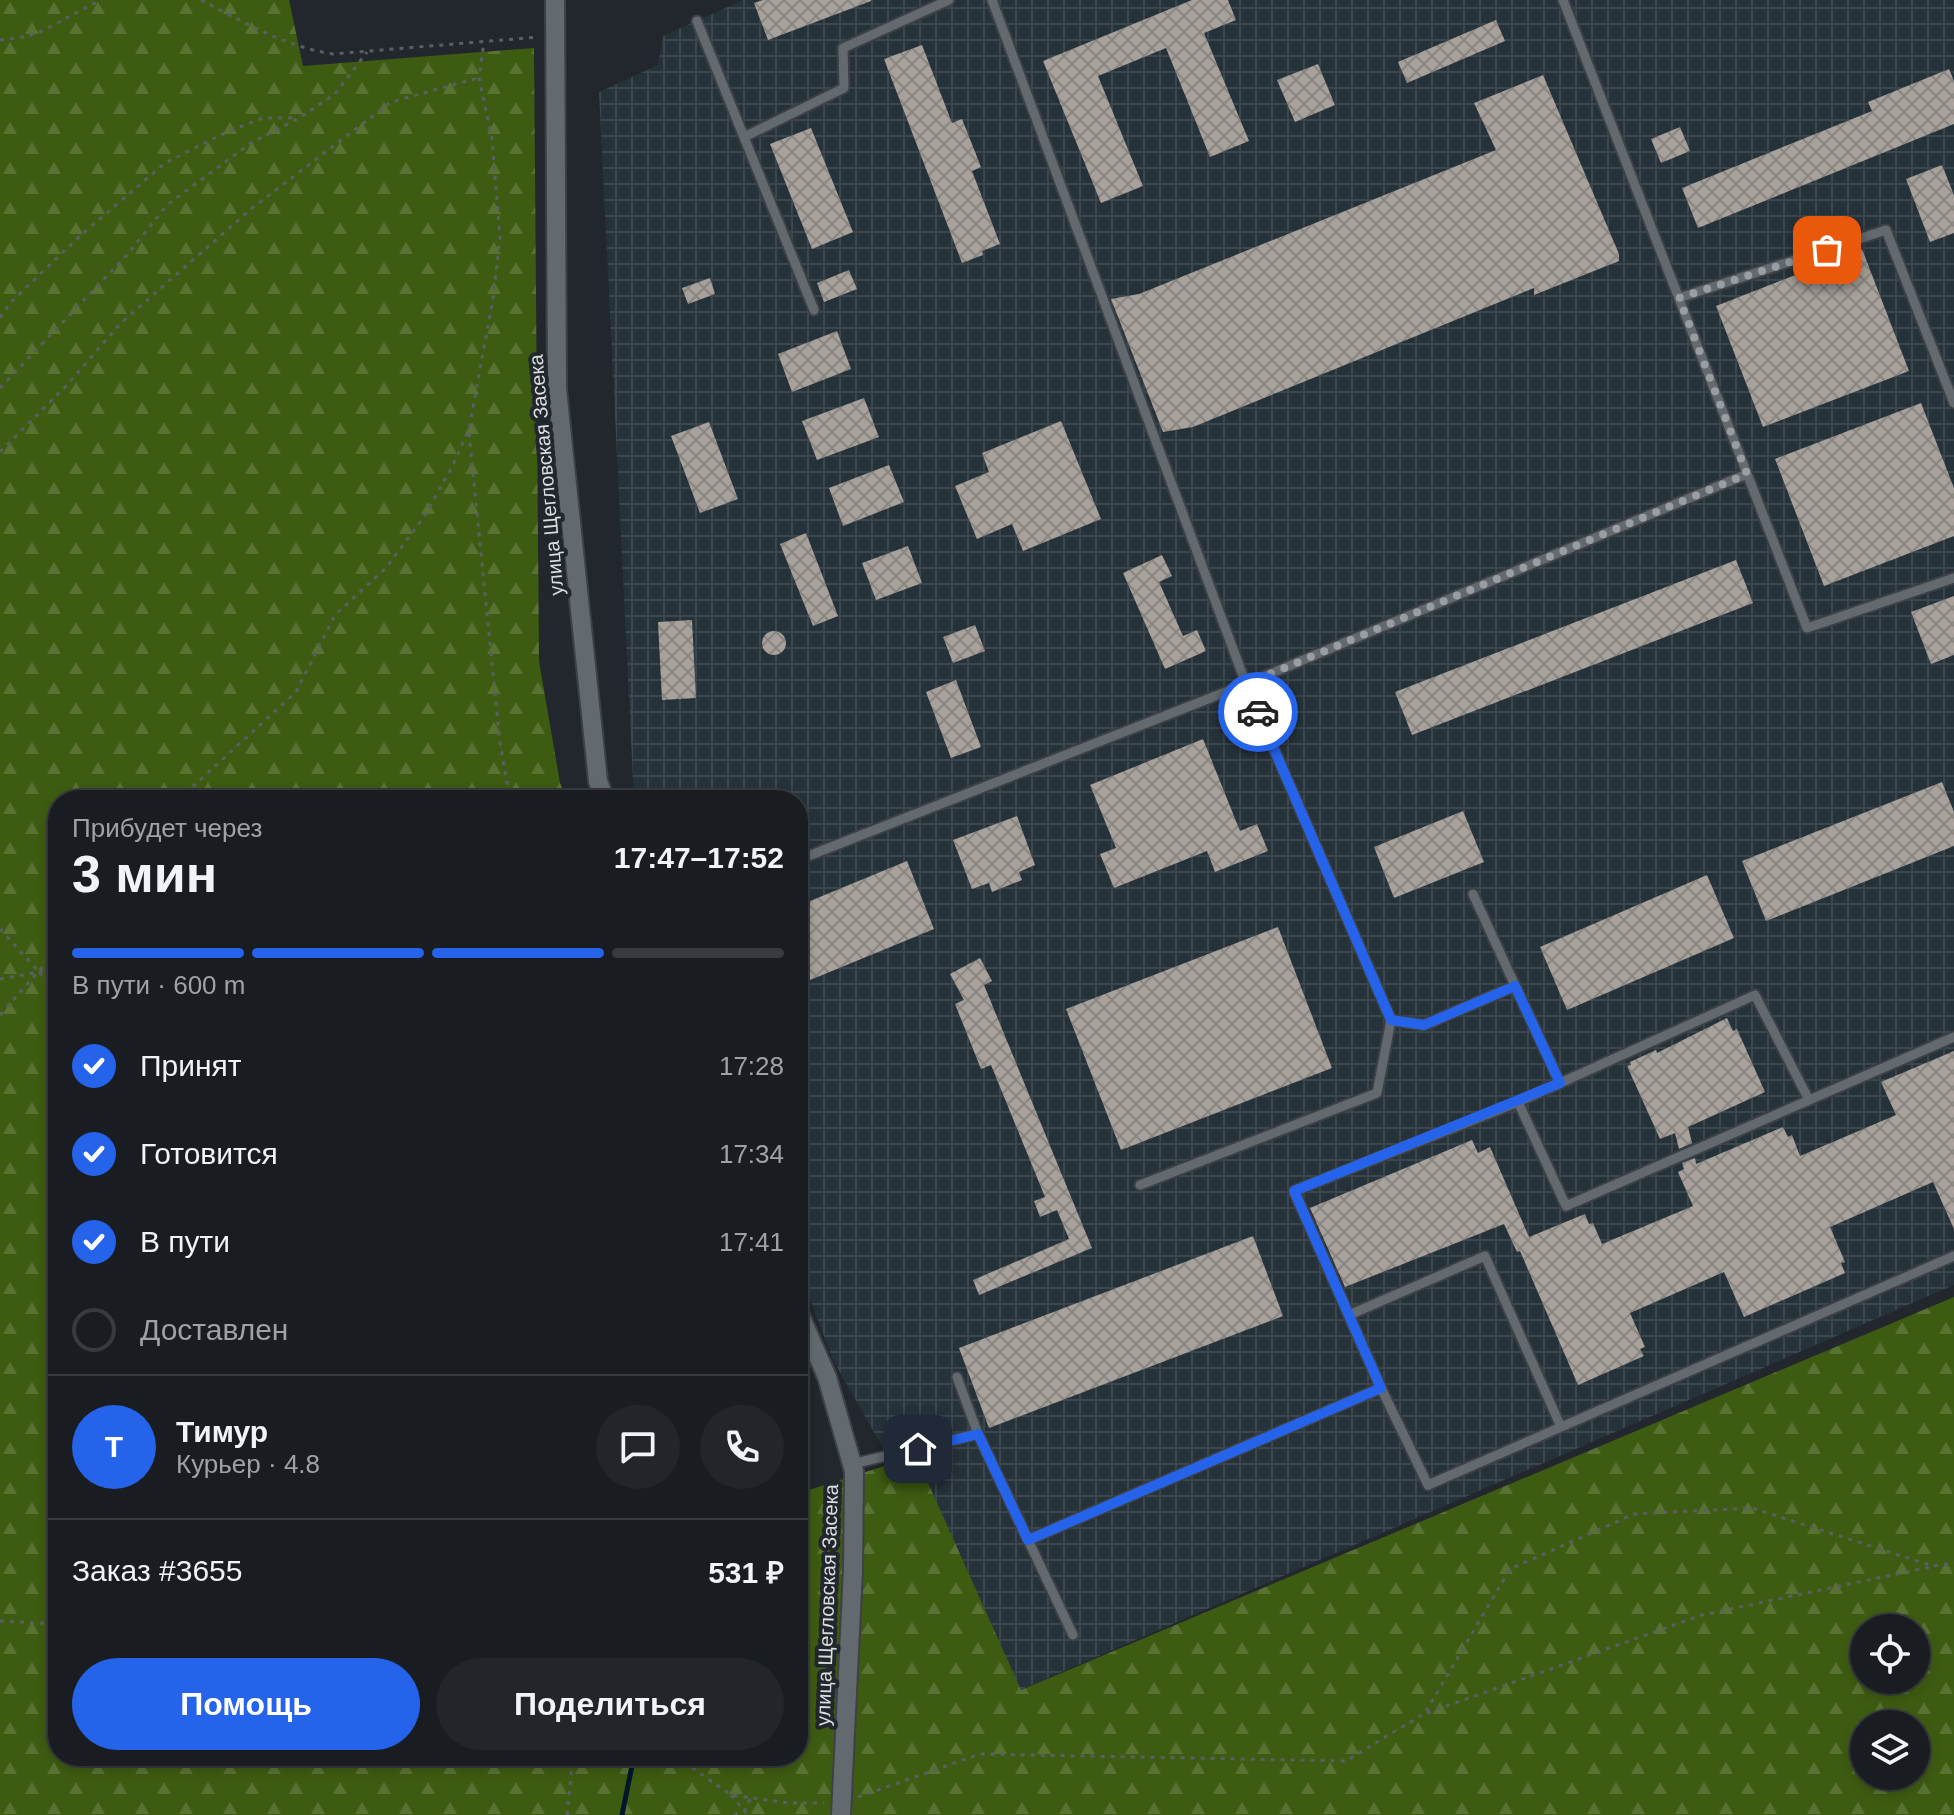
<!DOCTYPE html>
<html lang="ru">
<meta charset="utf-8">
<style>
body{margin:0;font-family:Helvetica,sans-serif;background:#22262a;color:#f1f3f6;height:100vh;display:flex;flex-direction:column;font-size:30px;white-space:nowrap}
*{box-sizing:border-box;margin:0}
p{font-size:26px;color:#9fa2a5}
.icon{flex:none;width:44px;height:44px;fill:none;stroke:currentColor;stroke-width:2;stroke-linecap:round;stroke-linejoin:round}
.map{position:relative;flex:1;overflow:hidden}
.drawer{position:absolute;left:48px;top:790px;width:760px;height:976px;display:flex;flex-direction:column;background:#191d21;border-radius:32px;box-shadow:0 4px 12px #0003,0 0 0 2px #373b3f}
.drawer>*{flex:none}
.buttons{position:absolute;left:1850px;top:1614px;display:grid;gap:16px}
.buttons a{display:grid;place-items:center;width:80px;height:80px;border-radius:50%;background:#191d21;box-shadow:0 4px 12px #0003,0 0 0 2px #373b3f;font-size:40px}
.pin{position:absolute;display:grid;place-items:center;width:68px;height:68px;color:#fff;margin:-34px;border-radius:16px;box-shadow:0 4px 12px #0006}
.courier{position:absolute;display:grid;place-items:center;width:80px;height:80px;margin:-40px;border:6px solid #2563eb;border-radius:50%;background:#fff;color:#222;box-shadow:0 2px 10px #0007}
.head em{font-style:normal;font-weight:800}
.head div{display:flex;flex-direction:column-reverse}
.head{display:flex;align-items:center;justify-content:space-between;height:136px;padding:0 24px}
h1{font-size:52px;font-weight:800;line-height:60px}
.bar{display:grid;grid-template-columns:repeat(4,1fr);gap:12px 8px;align-content:center;height:96px;padding:0 24px}
.bar i{height:10px;border-radius:6px;background:#373b3f}
.bar .active{background:#2563eb}
.bar p{grid-column:span 4}
.line{display:flex;align-items:center;gap:20px;padding:0 24px;border-top:2px solid #373b3f}
.line div{flex:1}
.round{display:grid;place-items:center;flex:none;width:84px;height:84px;border-radius:42px;background:#22262a}
ol{padding:0 24px;list-style:none}
li{display:flex;align-items:center;gap:24px;height:88px}
li p{margin-inline-start:auto}
li .icon{padding:8px;border-radius:50%;background:#2563eb;color:#fff;stroke-width:4}
li:last-child{color:#9fa2a5}
li i{width:44px;height:44px;border:4px solid #373b3f;border-radius:50%}
.button{display:flex;gap:16px;margin-top:auto;padding:16px 24px}
.button a{flex:1;height:92px;border-radius:48px;background:#2563eb;color:#fff;font-size:32px;font-weight:800;line-height:92px;text-align:center}
.button a+a{background:#22262a;color:#f1f3f6}
.map>svg:first-child{display:block}
.industrial{fill:url(#industrial-grid)}
.forest{fill:url(#forest-firs);fill-rule:evenodd}
.lines{fill:none;stroke-linecap:round;stroke-linejoin:round}
.stream{stroke:#00162b;stroke-width:5}
.building{fill:url(#building-cross-hatch)}
.service-casing{stroke:#3d4145;stroke-width:13}
.minor-casing{stroke:#3d4145;stroke-width:22}
.path{stroke:#5a5f64;stroke-width:3;stroke-dasharray:4 6;stroke-linecap:butt}
.service{stroke:#626a6f;stroke-width:9}
.minor{stroke:#626a6f;stroke-width:18}
.done{stroke:#999ea2;stroke-width:8;stroke-dasharray:0 14.4}
.route{stroke:#2563eb;stroke-width:10}
.labels{text-anchor:middle;dominant-baseline:central;stroke-width:8;stroke-linejoin:round;paint-order:stroke}
.street-label{font-size:20px;fill:#dadee1;stroke:#21272c}
</style>
<div class="map">
<svg width="1954" height="1815" viewBox="0 0 1954 1815">
<defs>
<pattern id="industrial-grid" width="8" height="8" patternUnits="userSpaceOnUse" patternTransform="scale(2)"><rect width="8" height="8" fill="#26323a"/><path d="M0 4h8M4 0v8" fill="none" stroke="#3b464d"/></pattern>
<pattern id="forest-firs" width="22" height="20" patternUnits="userSpaceOnUse" patternTransform="scale(2)"><rect width="22" height="20" fill="#3e5b12"/><path d="M5 1l3.5 6h-7zM16 11l3.5 6h-7z" fill="#597234"/></pattern>
<pattern id="building-cross-hatch" width="8" height="8" patternUnits="userSpaceOnUse" patternTransform="scale(2)"><rect width="8" height="8" fill="#a8a19b"/><path d="M0 0l8 8M0 8l8-8" fill="none" stroke="#898581"/></pattern>
</defs>
<rect width="100%" height="100%" fill="#21272c"/>
<path class="industrial" d="M 743,0 L 1954,0 L 1954,1285 L 1020,1690 L 833,1360 L 798,1267 L 798,800 L 634,800 L 599,92 L 658,65 L 663,36 Z"/>
<path class="forest" d="M 0,0 L 289,0 L 303,66 L 534,48 L 539,661 L 560,783 L 567,800 L 58,800 L 58,1756 L 798,1756 L 798,1455 L 809,1490 L 916,1456 L 1021,1690 L 1954,1297 L 1954,1815 L 0,1815 ZM 1864,1628 L 1916,1628 L 1916,1680 L 1864,1680 ZM 1864,1724 L 1916,1724 L 1916,1776 L 1864,1776 Z"/>
<g class="lines">
<path class="stream" d="M 622,1815 L 634,1756"/>
</g>
<path class="building" d="M 763,0 L 871,0 L 871,1 L 768,40 L 754,3 Z
M 1192,0 L 1228,0 L 1236,20 L 1204,33 L 1249,141 L 1210,157 L 1166,48 L 1098,76 L 1143,186 L 1101,203 L 1043,61 Z
M 1496,20 L 1505,41 L 1407,83 L 1398,62 Z
M 922,45 L 952,123 L 962,119 L 981,167 L 972,171 L 1000,244 L 982,251 L 983,255 L 962,263 L 884,59 Z
M 1318,64 L 1335,105 L 1295,122 L 1277,80 Z
M 1949,69 L 1954,81 L 1954,124 L 1698,228 L 1682,188 L 1872,111 L 1868,102 Z
M 1543,75 L 1619,254 L 1619,261 L 1534,295 L 1534,288 L 1193,427 L 1163,432 L 1111,299 L 1139,294 L 1496,150 L 1474,103 Z
M 1680,127 L 1690,151 L 1661,163 L 1651,139 Z
M 811,128 L 853,232 L 812,249 L 770,144 Z
M 1942,165 L 1954,195 L 1954,233 L 1930,242 L 1906,179 Z
M 1862,249 L 1909,371 L 1763,427 L 1716,306 Z
M 849,270 L 857,289 L 824,302 L 817,283 Z
M 710,278 L 715,294 L 688,304 L 682,288 Z
M 837,331 L 851,369 L 792,392 L 778,354 Z
M 864,398 L 879,437 L 817,460 L 802,421 Z
M 1921,403 L 1954,488 L 1954,536 L 1824,586 L 1775,459 Z
M 1061,421 L 1101,519 L 1023,551 L 1012,524 L 977,539 L 955,486 L 989,472 L 982,453 Z
M 709,422 L 738,499 L 700,513 L 671,436 Z
M 889,465 L 904,502 L 843,526 L 829,488 Z
M 806,533 L 838,616 L 813,626 L 780,544 Z
M 908,546 L 922,583 L 876,600 L 862,563 Z
M 1162,555 L 1172,576 L 1159,582 L 1183,636 L 1197,630 L 1206,651 L 1165,669 L 1123,573 Z
M 1736,560 L 1753,603 L 1412,735 L 1395,692 Z
M 1954,596 L 1954,655 L 1931,664 L 1911,612 Z
M 692,620 L 696,698 L 662,700 L 658,622 Z
M 975,625 L 985,651 L 953,663 L 943,637 Z
M762 643a12 12 0 1 1 24 0a12 12 0 1 1-24 0Z
M 956,680 L 981,747 L 951,758 L 926,692 Z
M 1203,739 L 1240,831 L 1257,824 L 1268,851 L 1215,872 L 1207,851 L 1114,888 L 1100,854 L 1116,848 L 1090,785 Z
M 1942,782 L 1954,812 L 1954,846 L 1766,921 L 1742,861 Z
M 1463,811 L 1484,862 L 1394,898 L 1374,847 Z
M 1017,816 L 1035,865 L 1019,872 L 1022,880 L 992,892 L 989,883 L 972,889 L 953,840 Z
M 907,861 L 934,929 L 798,985 L 798,906 Z
M 1707,875 L 1734,938 L 1567,1010 L 1540,947 Z
M 1278,927 L 1332,1068 L 1121,1150 L 1066,1009 Z
M 980,958 L 992,981 L 984,985 L 1092,1248 L 979,1295 L 973,1280 L 1069,1239 L 1057,1210 L 1040,1217 L 1034,1201 L 1045,1197 L 991,1065 L 981,1069 L 955,1004 L 964,1000 L 950,974 Z
M 1727,1018 L 1733,1031 L 1737,1029 L 1765,1092 L 1688,1127 L 1692,1143 L 1679,1149 L 1675,1133 L 1660,1139 L 1627,1066 L 1631,1065 L 1630,1062 L 1656,1050 L 1657,1053 Z
M 1954,1051 L 1954,1229 L 1933,1182 L 1830,1227 L 1845,1262 L 1841,1263 L 1845,1273 L 1744,1317 L 1724,1272 L 1630,1313 L 1645,1347 L 1640,1349 L 1644,1356 L 1578,1385 L 1520,1251 L 1517,1252 L 1504,1224 L 1345,1287 L 1310,1208 L 1472,1140 L 1478,1153 L 1490,1147 L 1529,1237 L 1585,1214 L 1589,1224 L 1593,1223 L 1602,1244 L 1693,1206 L 1678,1172 L 1684,1169 L 1682,1163 L 1695,1158 L 1696,1164 L 1783,1127 L 1788,1137 L 1792,1135 L 1800,1156 L 1896,1115 L 1881,1082 Z
M 1253,1236 L 1283,1316 L 989,1428 L 959,1348 Z"/>
<g class="lines">
<g class="service-casing">
<path id="service" d="M 992,0 L 1246,684 L 1391,1020 L 1377,1093 L 1140,1185
M 1563,0 L 1807,628 L 1954,578
M 697,21 L 814,310
M 744,137 L 844,88 L 843,48 L 949,0
M 1679,298 L 1886,230 L 1954,403
M 798,860 L 1246,684 L 1747,474
M 1473,894 L 1560,1083
M 1391,1020 L 1424,1025 L 1515,986
M 1518,1102 L 1566,1206 L 1954,1037
M 1349,1315 L 1485,1256 L 1561,1427
M 957,1377 L 978,1434 L 1073,1635
M 1381,1388 L 1294,1191 L 1518,1102 L 1755,995 L 1809,1100
M 852,1464 L 978,1434
M 1028,1540 L 1381,1388 L 1428,1485 L 1954,1256"/>
</g>
<g class="minor-casing">
<path id="minor" d="M 555,0 L 557,389 L 598,781 L 605,800
M 798,1311 L 827,1377 L 854,1471 L 853,1570 L 841,1815"/>
</g>
<path class="path" d="M 201,0 C 243,22 286,47 333,54 L 539,37
M 0,40 C 15,38 31,37 44,30 C 64,20 81,9 102,0
M 0,318 L 11,302 L 80,236 L 165,163 L 227,132 L 263,118 L 296,118
M 0,388 L 127,255 L 167,205 L 251,143 L 299,118 L 335,94 L 367,52
M 469,433 L 500,743 L 510,800
M 0,452 L 66,386 L 120,324 L 251,209 L 391,102 L 478,78
M 178,800 L 296,692 L 335,615 L 385,569 L 424,517 L 453,465 L 469,429 L 493,299 L 500,237 L 492,139 L 479,78 L 484,42
M 0,929 L 39,972
M 39,972 L 58,967
M 0,979 L 39,972 L 58,993
M 0,1015 L 58,949
M 0,1621 L 58,1624
M 1427,1713 L 1702,1615 L 1930,1567
M 676,1756 L 731,1795 L 789,1803 L 824,1803
M 731,1795 L 748,1815
M 858,1797 L 980,1754 L 1346,1761 L 1425,1713 L 1510,1569 L 1634,1514 L 1752,1508 L 1933,1566 L 1954,1563
M 567,1815 L 573,1756
M 734,1815 L 745,1810 L 750,1799"/>
<use href="#service" class="service"/>
<use href="#minor" class="minor"/>
</g>
<g class="lines">
<path class="done" d="M 1258,712 L 1246,684 L 1747,474 L 1679,298 L 1827,250"/>
<path class="route" d="M 918,1449 L 978,1434 L 1028,1540 L 1381,1388 L 1294,1191 L 1560,1083 L 1515,986 L 1424,1025 L 1391,1020 L 1258,712"/>
</g>
<g class="labels">
<g class="street-label">
<text transform="translate(546 475) rotate(-95)">улица Щегловская Засека</text>
<text transform="translate(827 1605) rotate(-88)">улица Щегловская Засека</text>
</g>
</g>
</svg>
<div class="buttons">
<a><svg class="icon" aria-label="locate" viewBox="0 0 24 24"><circle cx="12" cy="12" r="6"/><path d="M12 2v4M12 18v4M2 12h4M18 12h4"/></svg></a>
<a><svg class="icon" aria-label="layers" viewBox="0 0 24 24"><path d="M12 4l9 5-9 5-9-5zM3 14l9 5 9-5"/></svg></a>
</div>
<div class="pin" style="left:1827px;top:250px;background:#ea580c"><svg class="icon" aria-label="bag" viewBox="0 0 24 24"><path d="M5 8h14l-1 12H6zM9 8a3 3 0 0 1 6 0"/></svg></div>
<div class="pin" style="left:918px;top:1449px;background:#1f2937"><svg class="icon" aria-label="home" viewBox="0 0 24 24"><path d="M3 11l9-7 9 7M6 9v11h12V9"/></svg></div>
<div class="courier" style="left:1258px;top:712px"><svg class="icon" aria-label="car" viewBox="0 0 24 24"><path d="M5 17H2v-5l4-1 3-4h7l3 4 3 1v5h-3M9 17h6M6 11h13"/><circle cx="7" cy="17" r="2"/><circle cx="17" cy="17" r="2"/></svg></div>
<section class="drawer">
<div class="head"><div><h1>3 мин</h1><p>Прибудет через</p></div><em>17:47–17:52</em></div>
<div class="bar"><i class="active"></i><i class="active"></i><i class="active"></i><i></i><p>В пути · 600 m</p></div>
<ol>
<li><svg class="icon" aria-label="check" viewBox="0 0 24 24"><path d="M5 12l5 5 9-10"/></svg>Принят<p>17:28</p></li>
<li><svg class="icon" aria-label="check" viewBox="0 0 24 24"><path d="M5 12l5 5 9-10"/></svg>Готовится<p>17:34</p></li>
<li><svg class="icon" aria-label="check" viewBox="0 0 24 24"><path d="M5 12l5 5 9-10"/></svg>В пути<p>17:41</p></li>
<li><i></i>Доставлен</li>
</ol>
<div class="line" style="height:144px"><b class="round" style="background:#2563eb;color:#fff">Т</b><div><b>Тимур</b><p>Курьер · 4.8</p></div><a class="round"><svg class="icon" aria-label="chat" viewBox="0 0 24 24"><path d="M4 5h16v11H9l-5 4z"/></svg></a><a class="round"><svg class="icon" aria-label="phone" viewBox="0 0 24 24"><path d="M5 4h4l2 5-3 2q2 4 5 5l2-3 5 2v4C11 20 4 13 5 4z"/></svg></a></div>
<div class="line" style="height:104px"><div>Заказ #3655</div><b>531 ₽</b></div>
<div class="button"><a>Помощь</a><a>Поделиться</a></div>
</section>
</div>
